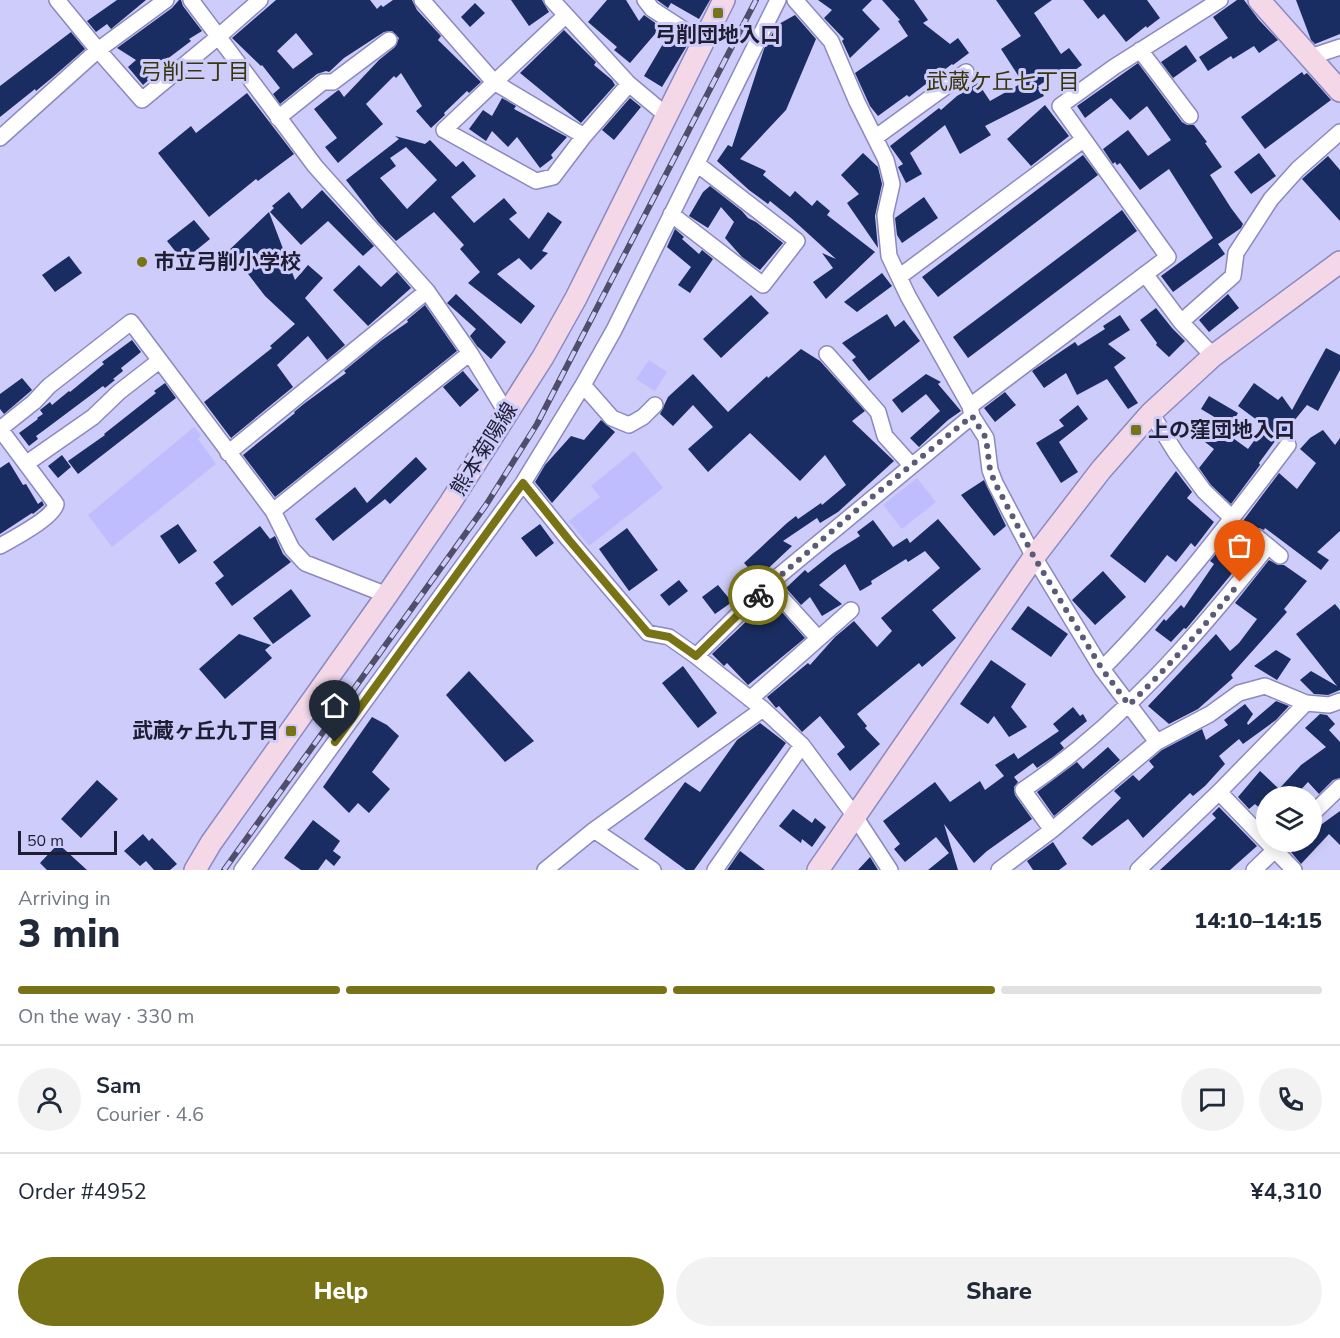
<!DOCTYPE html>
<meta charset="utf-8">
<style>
body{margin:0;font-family:"Nunito Sans","Noto Sans JP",sans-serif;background:#f2f2f3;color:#1f2937;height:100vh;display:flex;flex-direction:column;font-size:22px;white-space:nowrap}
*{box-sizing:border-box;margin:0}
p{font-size:20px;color:#747a83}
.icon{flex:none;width:33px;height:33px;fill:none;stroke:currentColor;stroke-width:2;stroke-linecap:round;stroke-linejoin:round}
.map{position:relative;height:870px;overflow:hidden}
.panel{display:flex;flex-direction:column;background:#fff;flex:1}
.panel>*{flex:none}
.controls{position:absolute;left:1256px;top:786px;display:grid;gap:12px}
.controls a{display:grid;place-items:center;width:66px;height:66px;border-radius:50%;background:#fff;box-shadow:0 3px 15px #0003;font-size:30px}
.scale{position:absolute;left:18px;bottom:15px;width:99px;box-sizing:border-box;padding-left:6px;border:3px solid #1f1d33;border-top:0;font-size:16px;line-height:21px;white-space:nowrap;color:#1f1d33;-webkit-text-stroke:4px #cdccfa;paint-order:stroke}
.pin{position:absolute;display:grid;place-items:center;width:51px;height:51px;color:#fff;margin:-62px -26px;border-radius:50% 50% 50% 0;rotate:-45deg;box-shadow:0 0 6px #0007}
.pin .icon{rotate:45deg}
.courier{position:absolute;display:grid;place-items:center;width:60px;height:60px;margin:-30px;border:4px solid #797317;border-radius:50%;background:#fff;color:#222;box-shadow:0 2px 8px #0007}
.head em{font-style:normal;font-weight:800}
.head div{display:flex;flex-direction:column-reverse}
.head{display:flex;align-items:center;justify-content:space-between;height:102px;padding:0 18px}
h1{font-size:39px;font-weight:800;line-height:45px}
.bar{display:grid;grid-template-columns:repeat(4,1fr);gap:9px 6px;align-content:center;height:72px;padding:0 18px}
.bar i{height:8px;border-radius:4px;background:#e0e1e3}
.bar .current{background:#797317}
.bar p{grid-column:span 4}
.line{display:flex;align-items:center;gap:15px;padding:0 18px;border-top:2px solid #e0e1e3}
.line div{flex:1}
.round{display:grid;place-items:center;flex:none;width:63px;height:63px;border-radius:32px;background:#f2f2f3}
.action{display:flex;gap:12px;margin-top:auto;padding:12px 18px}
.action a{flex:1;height:69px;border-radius:36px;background:#797317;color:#fff;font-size:24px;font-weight:800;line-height:69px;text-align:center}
.action a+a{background:#f2f2f3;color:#1f2937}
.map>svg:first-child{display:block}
.built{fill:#bfbdfd}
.building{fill:#1a2d62;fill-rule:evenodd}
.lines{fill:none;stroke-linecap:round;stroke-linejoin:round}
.street-casing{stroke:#8b89bf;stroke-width:18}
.secondary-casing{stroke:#8b89bf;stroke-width:24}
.street{stroke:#fff;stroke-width:15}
.secondary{stroke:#f4d8e8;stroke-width:21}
.rail-casing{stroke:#4f4d6a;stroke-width:6}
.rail{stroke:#cdccfa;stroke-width:4;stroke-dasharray:11;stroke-linecap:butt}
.done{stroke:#5c5a79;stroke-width:6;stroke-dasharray:0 10.8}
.route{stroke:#797317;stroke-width:8}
.poi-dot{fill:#797317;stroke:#cdccfa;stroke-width:2}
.labels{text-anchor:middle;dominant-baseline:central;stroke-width:6;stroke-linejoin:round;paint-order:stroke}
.poi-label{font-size:21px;font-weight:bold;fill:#1f1d33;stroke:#cdccfa;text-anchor:start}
.street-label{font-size:21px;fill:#1f1d33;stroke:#cdccfa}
.neighbourhood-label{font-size:22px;fill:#38360c;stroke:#cdccfa}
</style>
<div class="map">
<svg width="1340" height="870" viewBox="0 0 1340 870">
<rect width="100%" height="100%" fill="#cdccfa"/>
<path class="built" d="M 649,360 L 667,372 L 655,391 L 636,379 Z
M 194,427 L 201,435 L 198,439 L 216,464 L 112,547 L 88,515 Z
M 634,451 L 663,488 L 589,546 L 569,521 L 600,497 L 591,486 Z
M 917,478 L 936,502 L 902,529 L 883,505 Z"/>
<path class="building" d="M 117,0 L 146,0 L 111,29 L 107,24 L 96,32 L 87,21 Z
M 179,0 L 181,0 L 183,6 L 202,31 L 189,39 L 191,41 L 158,66 L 161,69 L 143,85 L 128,67 L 136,60 L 117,48 L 172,8 Z
M 276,0 L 370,0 L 377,9 L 381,5 L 383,7 L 393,0 L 412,0 L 417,10 L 441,36 L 438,40 L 481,82 L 469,93 L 467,91 L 444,113 L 445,115 L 431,128 L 416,111 L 422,106 L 401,73 L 396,78 L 394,76 L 366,104 L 383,124 L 338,163 L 325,147 L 337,138 L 314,109 L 337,91 L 339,90 L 344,97 L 379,60 L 395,47 L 399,38 L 392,31 L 384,32 L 344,58 L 329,72 L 326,71 L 317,74 L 280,104 L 273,94 L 280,88 L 262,65 L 261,66 L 232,38 ZM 296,33 L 313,54 L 293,69 L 277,51 Z
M 511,0 L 542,0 L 549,12 L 529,26 Z
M 607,0 L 626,0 L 639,21 L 644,15 L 661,27 L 630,63 L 614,50 L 617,47 L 588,22 Z
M 657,0 L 710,0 L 699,19 L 671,3 L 668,8 Z
M 818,0 L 872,0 L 862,10 L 880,29 L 850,58 L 842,41 L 844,39 L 824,18 L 832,10 Z
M 882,0 L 914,0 L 928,20 L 923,23 L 950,44 L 958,38 L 969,53 L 953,65 L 952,64 L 909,97 L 907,95 L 878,116 L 870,106 L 855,73 L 908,36 L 898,21 L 900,20 Z
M 996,0 L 1052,0 L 1034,13 L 1061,54 L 1069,48 L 1082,65 L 1067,76 L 1063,70 L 1038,86 L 1044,96 L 985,126 L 991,135 L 960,154 L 945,125 L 910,153 L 922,174 L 906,183 L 898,167 L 903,164 L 890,146 L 939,108 L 941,110 L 957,96 L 978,83 L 990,101 L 1020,84 L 1018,81 L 1021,80 L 1001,49 L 1021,36 Z
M 1083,0 L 1147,0 L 1160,18 L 1147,28 L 1146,26 L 1126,42 L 1104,14 L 1098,19 Z
M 1237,0 L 1244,0 L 1259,20 L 1278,40 L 1259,53 L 1254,46 L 1233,59 L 1231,56 L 1208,71 L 1199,57 L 1228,38 L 1213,17 Z
M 1296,0 L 1340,0 L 1340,34 L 1315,44 L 1311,40 Z
M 475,3 L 485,13 L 470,27 L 461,17 Z
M 795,15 L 816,39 L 786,110 L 740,159 L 766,171 L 763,175 L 790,197 L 795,191 L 812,206 L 817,200 L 830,211 L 827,215 L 875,252 L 826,299 L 813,282 L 833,268 L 822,253 L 836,259 L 791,218 L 770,201 L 768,204 L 749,190 L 717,161 L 728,145 L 732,147 L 764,49 L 777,25 Z
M 564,30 L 596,62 L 594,65 L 612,80 L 615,85 L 581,123 L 520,73 Z
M 71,32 L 85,49 L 53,77 L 36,91 L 35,89 L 0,117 L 0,86 Z
M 670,32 L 688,44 L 662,87 L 644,76 Z
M 1186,45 L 1197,61 L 1173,78 L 1161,62 Z
M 1138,63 L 1182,122 L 1187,125 L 1194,125 L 1207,142 L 1205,143 L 1222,167 L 1210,175 L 1231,208 L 1243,224 L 1241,228 L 1218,244 L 1225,254 L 1173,292 L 1161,276 L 1213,238 L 1169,169 L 1140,190 L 1120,163 L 1117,165 L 1115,162 L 1113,164 L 1103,149 L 1128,130 L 1148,156 L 1171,140 L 1147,106 L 1130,120 L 1111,98 L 1085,118 L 1077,106 Z
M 1302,72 L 1304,75 L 1307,73 L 1331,100 L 1265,149 L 1241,117 Z
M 247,93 L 294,154 L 258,181 L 256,179 L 209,217 L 158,153 L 191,126 L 196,133 Z
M 502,98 L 516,106 L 514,109 L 567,137 L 551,155 L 553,158 L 540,168 L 517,137 L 508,147 L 492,131 L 486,141 L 469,129 L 483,110 L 492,116 Z
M 630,98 L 641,107 L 614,140 L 602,130 Z
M 1045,105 L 1069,136 L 1031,166 L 1007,139 Z
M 395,136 L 425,144 L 430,140 L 456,167 L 463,161 L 476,176 L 451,197 L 474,223 L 504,198 L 517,213 L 509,219 L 529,239 L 548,212 L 562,222 L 542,251 L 548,253 L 531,270 L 519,258 L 497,274 L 535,306 L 521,324 L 468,283 L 480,272 L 460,249 L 464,245 L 434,212 L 396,241 L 378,222 L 346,180 L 399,139 ZM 406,147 L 437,180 L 407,209 L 380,178 L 396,166 L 390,158 Z
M 863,153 L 878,167 L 882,184 L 875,216 L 878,248 L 847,203 L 859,194 L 841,175 Z
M 1259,153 L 1276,176 L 1251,194 L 1234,172 Z
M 1083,155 L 1098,175 L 938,297 L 922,277 Z
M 1328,156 L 1340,170 L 1340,221 L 1302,179 Z
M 710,186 L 742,211 L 748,218 L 756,222 L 783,243 L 760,270 L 742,257 L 725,238 L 734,222 L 721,207 L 708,228 L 689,216 L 703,192 Z
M 322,190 L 374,246 L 363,256 L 328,221 L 301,245 L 270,212 L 274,208 L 272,206 L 289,192 L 302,209 Z
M 924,197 L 938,218 L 902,243 L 897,235 L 895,218 Z
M 1122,210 L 1137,231 L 968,358 L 953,337 Z
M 269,212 L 295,280 L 308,265 L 323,278 L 305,298 L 345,345 L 327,360 L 308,336 L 277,365 L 293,387 L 231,438 L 204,402 L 272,348 L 270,346 L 295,324 L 265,296 L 242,266 L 227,252 Z
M 194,220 L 210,239 L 183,261 L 167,241 Z
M 675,229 L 684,237 L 682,239 L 699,254 L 702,250 L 713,259 L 690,293 L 678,285 L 691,267 L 667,247 Z
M 69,256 L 82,273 L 55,292 L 42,275 Z
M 359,265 L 381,287 L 397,272 L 411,288 L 368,326 L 333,290 Z
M 882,273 L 892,286 L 857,312 L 844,302 Z
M 456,294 L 506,342 L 491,359 L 477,346 L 470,336 L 476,329 L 447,303 Z
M 1228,294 L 1239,308 L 1209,332 L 1199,320 Z
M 751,295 L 769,313 L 721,358 L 703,339 Z
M 425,305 L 457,351 L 275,497 L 243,455 L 295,413 L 294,412 L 305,403 L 346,373 L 344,371 L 382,340 L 408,322 L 407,320 Z
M 1156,308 L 1172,328 L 1185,341 L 1169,357 L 1156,345 L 1157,343 L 1140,320 Z
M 887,314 L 895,327 L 904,320 L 920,341 L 869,381 L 852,360 L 856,357 L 842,343 Z
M 1120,315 L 1130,330 L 1108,344 L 1126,358 L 1114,367 L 1138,403 L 1128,409 L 1107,379 L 1077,395 L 1066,373 L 1044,388 L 1032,371 L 1075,342 L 1078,346 L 1105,329 L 1103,326 Z
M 132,340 L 141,352 L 121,368 L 123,371 L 113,379 L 115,380 L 105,388 L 103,386 L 43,431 L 36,436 L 38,439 L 29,446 L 19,433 L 38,419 L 37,418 L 43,414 L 40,410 L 50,402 L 52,405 L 69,391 L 70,392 L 104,364 L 102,362 Z
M 1326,348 L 1340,355 L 1340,370 L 1318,411 L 1307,405 L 1280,438 L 1278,437 L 1259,463 L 1260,465 L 1231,504 L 1211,485 L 1199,468 L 1214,449 L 1205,442 L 1221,421 L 1201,409 L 1209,396 L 1238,413 L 1226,433 L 1248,449 L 1265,426 L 1238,406 L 1254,383 L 1278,400 L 1282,396 L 1292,410 Z
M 801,349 L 820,361 L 865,411 L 852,421 L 894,461 L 838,512 L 820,523 L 817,518 L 783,541 L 792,546 L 758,578 L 744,563 L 787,523 L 796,516 L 798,519 L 821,503 L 822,505 L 846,485 L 825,455 L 800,481 L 750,433 L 708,472 L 688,449 L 713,427 L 693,405 L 673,426 L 660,414 L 668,397 L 693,374 L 728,412 L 767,376 L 768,378 Z
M 463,371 L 479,390 L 460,407 L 443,387 Z
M 926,374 L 941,382 L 938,384 L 961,411 L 948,420 L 919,447 L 910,438 L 940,411 L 926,394 L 902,413 L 892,400 Z
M 22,378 L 32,390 L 4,414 L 0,409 L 0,394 Z
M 165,383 L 176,398 L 78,474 L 68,461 L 105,435 L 104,434 L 156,393 L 154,391 Z
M 1005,392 L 1016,405 L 995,422 L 984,408 Z
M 1078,405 L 1088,419 L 1059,442 L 1078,472 L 1061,483 L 1036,443 L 1064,426 L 1059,420 Z
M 601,420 L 615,432 L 552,503 L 535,482 L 545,465 L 571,436 L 584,440 Z
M 1323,430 L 1335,445 L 1340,438 L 1340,531 L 1317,552 L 1329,560 L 1321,570 L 1265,528 L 1264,530 L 1259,528 L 1253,528 L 1247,536 L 1248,541 L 1254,547 L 1186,629 L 1184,628 L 1171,642 L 1155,630 L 1164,619 L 1166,621 L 1181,605 L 1184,608 L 1214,564 L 1210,561 L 1240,525 L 1279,473 L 1297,489 L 1316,463 L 1300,449 L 1310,438 Z
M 62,455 L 71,467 L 58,478 L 48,466 Z
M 416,457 L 427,469 L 390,504 L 385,499 L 333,541 L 315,519 L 355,487 L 367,503 Z
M 9,462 L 23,485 L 26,484 L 38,504 L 42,501 L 44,505 L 33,514 L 32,513 L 0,534 L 0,468 Z
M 1176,471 L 1192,492 L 1187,498 L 1214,522 L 1195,547 L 1191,543 L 1176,562 L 1167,555 L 1145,583 L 1110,556 Z
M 984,480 L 1006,526 L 994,536 L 961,495 Z
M 938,519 L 981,569 L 932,610 L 956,638 L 922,667 L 919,663 L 857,714 L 867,726 L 865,728 L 880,744 L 850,771 L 837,754 L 845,747 L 820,716 L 802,732 L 779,706 L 776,708 L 767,697 L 808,663 L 810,665 L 835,637 L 854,621 L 877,647 L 892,631 L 881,618 L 940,568 L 925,551 L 908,562 L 906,559 L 871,581 L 872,584 L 860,591 L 845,564 L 819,585 L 842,604 L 822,616 L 810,597 L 801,605 L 786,588 L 805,570 L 808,573 L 833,553 L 860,536 L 857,532 L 873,520 L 893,547 L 907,538 L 910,543 Z
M 178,524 L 197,551 L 179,564 L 160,536 Z
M 540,524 L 554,543 L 536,557 L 521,538 Z
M 260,526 L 270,539 L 275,536 L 283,554 L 291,562 L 232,606 L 215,583 L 224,576 L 213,562 Z
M 627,528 L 658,570 L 629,591 L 599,549 Z
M 1269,560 L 1278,565 L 1284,565 L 1307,581 L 1284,609 L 1287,612 L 1231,675 L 1233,678 L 1198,709 L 1169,724 L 1148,706 L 1216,634 L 1230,651 L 1239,643 L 1257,619 L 1235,603 Z
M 1103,571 L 1126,597 L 1095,625 L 1072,600 Z
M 679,580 L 688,591 L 669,606 L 660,595 Z
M 718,585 L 732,602 L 715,614 L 702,597 Z
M 291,589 L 311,616 L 273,644 L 253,618 Z
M 772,601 L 805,638 L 748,685 L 727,663 L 724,666 L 712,654 L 752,616 L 754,618 Z
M 1335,604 L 1340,610 L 1340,690 L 1328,695 L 1314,694 L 1300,680 L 1311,671 L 1337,686 L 1296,634 Z
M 1028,606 L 1068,634 L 1051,657 L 1011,629 Z
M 239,634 L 271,645 L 265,650 L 272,658 L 225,699 L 199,669 Z
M 1276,650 L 1291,659 L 1277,680 L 1254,666 Z
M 991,660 L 1026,684 L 1011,707 L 1027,727 L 1009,737 L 994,716 L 988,724 L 960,704 Z
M 683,666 L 717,713 L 698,728 L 662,683 Z
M 469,671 L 534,741 L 505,762 L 446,695 Z
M 1276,701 L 1289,706 L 1276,720 L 1243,744 L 1239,739 L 1219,756 L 1225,764 L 1205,786 L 1193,796 L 1190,793 L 1143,838 L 1128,819 L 1092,846 L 1082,838 L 1121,798 L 1114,791 L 1133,775 L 1139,781 L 1154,767 L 1149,761 L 1162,750 L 1202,729 L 1206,740 L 1228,725 L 1224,720 L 1245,704 L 1253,714 L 1247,723 L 1248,725 Z
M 1073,707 L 1080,716 L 1083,714 L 1087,721 L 1060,743 L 1064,748 L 1053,757 L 1037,768 L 1033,763 L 1014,777 L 1018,782 L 1014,787 L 1015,795 L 1032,819 L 987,851 L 974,863 L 944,824 L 958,870 L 928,870 L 949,853 L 936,837 L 905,862 L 894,849 L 900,844 L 883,821 L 935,782 L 950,802 L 980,781 L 985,790 L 1004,776 L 995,765 L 1014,753 L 1018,759 L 1059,731 L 1053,724 Z
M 1320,714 L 1327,715 L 1335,724 L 1329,730 L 1340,742 L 1340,778 L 1333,780 L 1319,794 L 1308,782 L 1295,796 L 1266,796 L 1266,814 L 1255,804 L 1249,809 L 1238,797 L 1260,771 L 1279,789 L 1301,765 L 1326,747 L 1305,728 Z
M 372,717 L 387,725 L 399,736 L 372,772 L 390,789 L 369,813 L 358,803 L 349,813 L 323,787 Z
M 760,723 L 786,743 L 694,870 L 686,870 L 644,839 L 685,782 L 700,792 L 737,740 Z
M 1108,747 L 1120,760 L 1054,816 L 1037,792 L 1077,762 L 1083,769 Z
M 97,780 L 118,799 L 81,838 L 61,819 Z
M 1219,807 L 1257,846 L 1230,870 L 1160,870 L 1216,818 L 1212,814 Z
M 793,809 L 812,823 L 815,818 L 826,827 L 812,847 L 802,839 L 801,843 L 779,826 Z
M 1340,811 L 1340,845 L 1329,834 L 1301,864 L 1291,852 L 1294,849 L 1292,847 L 1298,842 L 1311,842 L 1311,832 Z
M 313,820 L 340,841 L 333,851 L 341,857 L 334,866 L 326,859 L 318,870 L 301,870 L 284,858 Z
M 143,834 L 149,841 L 152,838 L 177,864 L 170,870 L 154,870 L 146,861 L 140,866 L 124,851 Z
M 1053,842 L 1067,864 L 1059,870 L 1033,870 L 1027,861 Z
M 58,844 L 64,849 L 87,870 L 47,870 L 40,863 Z
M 740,851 L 765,870 L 727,870 Z
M 870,857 L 878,870 L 858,870 Z"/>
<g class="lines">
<g class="street-casing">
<path id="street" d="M 57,0 L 98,50 L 142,100 L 218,37 L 260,0
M 191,0 L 315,166 L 427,291 L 470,353 L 506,412
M 422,0 L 494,82 L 584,136
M 552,0 L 629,84 L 666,115
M 645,0 L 652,9 L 703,42
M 795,0 L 831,41 L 857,102 L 886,160 L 892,184 L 885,215 L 889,256 L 908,296 L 970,406 L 972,416 L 986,438 L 990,470 L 995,483 L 1034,557 L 1102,669 L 1157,742
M 565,16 L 444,130 L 536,181 L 553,177 L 584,136 L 629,84
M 1140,50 L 1190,116
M 1310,57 L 1340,47
M 278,118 L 323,82 L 333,82 L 389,40
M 876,137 L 966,72
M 0,138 L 98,50 L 166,0
M 671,214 L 763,285 L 797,241 L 697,164
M 1145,274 L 1181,322 L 1213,356
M 899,277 L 1083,140
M 1181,322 L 1233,276 L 1236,253 L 1271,199 L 1298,169 L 1340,132
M 827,354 L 878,412 L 885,436 L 911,465
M 583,385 L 612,418 L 629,425 L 643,417 L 655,405
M 970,406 L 1168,257 L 1060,106 L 1114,67 L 1220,0
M 1151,413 L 1176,453 L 1204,491 L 1233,519
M 0,429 L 34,402 L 49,386 L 131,322 L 273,511 L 292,549 L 305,563 L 387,595
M 0,429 L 56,504 C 54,517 13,539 0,546
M 228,453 L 427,291
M 27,463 L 93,417 L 119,392 L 159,361
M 523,483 L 569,540 L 648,633 L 669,637 L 696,656 L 763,709 L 802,745 L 854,815 L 890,870
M 273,511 L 470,353
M 1257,537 L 1280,556
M 769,584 L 818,638
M 696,656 L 769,584 L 972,416
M 1102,669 C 1170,600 1229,523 1288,445
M 750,699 L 851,610
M 1219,792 L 1294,870
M 1311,815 L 1340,787
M 594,830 L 653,870
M 1052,830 L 1023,790 C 1120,725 1196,637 1268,546
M 242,870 L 523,483 L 583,385 L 614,330 L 778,0
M 545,870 L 594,830 L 763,709
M 715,870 L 802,745
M 999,870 L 1052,830 L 1157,742 L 1210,714 L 1239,693 L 1265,686 L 1306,703 L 1329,705 L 1340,701
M 1138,870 L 1219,792 L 1306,703
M 1254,870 L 1283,842"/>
</g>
<g class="secondary-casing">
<path id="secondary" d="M 1259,0 L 1340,91
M 195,870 L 211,843 L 387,595 L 450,503 L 543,357 L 576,298 L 724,0
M 818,870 L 1034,557 L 1101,470 L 1151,413 L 1213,356 L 1340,262"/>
</g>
<use href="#street" class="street"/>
<use href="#secondary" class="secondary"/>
<g class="rail-casing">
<path id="rail" d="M 224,870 L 486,505 L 537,424 L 756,0"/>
</g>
<use href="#rail" class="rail"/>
</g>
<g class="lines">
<path class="done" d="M 758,595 L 866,502 L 972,416 L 986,438 L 990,470 L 995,483 L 1034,557 L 1102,669 L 1129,705 C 1169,666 1205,626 1240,582"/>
<path class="route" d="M 335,742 L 523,483 L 569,540 L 648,633 L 669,637 L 696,656 L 758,595"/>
</g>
<g class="poi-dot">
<rect x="712" y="7" width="12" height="12" rx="3"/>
<circle cx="142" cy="262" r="6"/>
<rect x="1130" y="424" width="12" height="12" rx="3"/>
<rect x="285" y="725" width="12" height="12" rx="3"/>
</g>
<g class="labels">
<g class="poi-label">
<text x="718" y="35" text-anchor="middle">弓削団地入口</text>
<text x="154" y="262">市立弓削小学校</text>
<text x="1148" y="430">上の窪団地入口</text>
<text x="279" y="731" text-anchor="end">武蔵ヶ丘九丁目</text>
</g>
<g class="street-label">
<text transform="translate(484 449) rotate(-58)">熊本菊陽線</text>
</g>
<g class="neighbourhood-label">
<text x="195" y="72">弓削三丁目</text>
<text x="1003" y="82">武蔵ケ丘七丁目</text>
</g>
</g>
</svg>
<div class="controls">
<a><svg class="icon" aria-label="layers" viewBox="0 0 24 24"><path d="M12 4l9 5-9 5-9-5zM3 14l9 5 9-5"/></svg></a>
</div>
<div class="scale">50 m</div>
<div class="pin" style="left:1240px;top:582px;background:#ea580c"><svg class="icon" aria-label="bag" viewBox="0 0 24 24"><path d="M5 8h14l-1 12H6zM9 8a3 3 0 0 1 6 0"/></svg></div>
<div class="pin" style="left:335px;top:742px;background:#1f2937"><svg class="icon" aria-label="home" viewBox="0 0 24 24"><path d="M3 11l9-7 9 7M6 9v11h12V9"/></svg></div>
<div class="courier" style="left:758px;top:595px"><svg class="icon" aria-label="bike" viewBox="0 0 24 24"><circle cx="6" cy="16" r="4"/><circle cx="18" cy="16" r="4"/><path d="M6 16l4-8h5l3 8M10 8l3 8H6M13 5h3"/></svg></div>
</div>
<section class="panel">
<div class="head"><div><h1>3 min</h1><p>Arriving in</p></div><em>14:10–14:15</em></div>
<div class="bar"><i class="current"></i><i class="current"></i><i class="current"></i><i></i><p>On the way · 330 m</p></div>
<div class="line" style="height:108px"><a class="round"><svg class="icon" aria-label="person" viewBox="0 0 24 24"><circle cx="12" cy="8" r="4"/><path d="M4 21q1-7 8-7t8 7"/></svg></a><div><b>Sam</b><p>Courier · 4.6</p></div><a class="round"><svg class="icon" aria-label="chat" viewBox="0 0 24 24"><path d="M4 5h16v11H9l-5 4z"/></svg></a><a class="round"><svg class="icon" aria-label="phone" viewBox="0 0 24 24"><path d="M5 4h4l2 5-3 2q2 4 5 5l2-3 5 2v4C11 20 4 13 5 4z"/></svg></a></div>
<div class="line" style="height:78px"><div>Order #4952</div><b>¥4,310</b></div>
<div class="action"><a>Help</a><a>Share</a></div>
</section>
